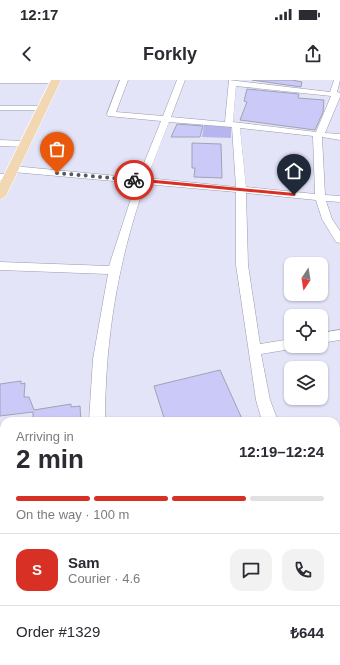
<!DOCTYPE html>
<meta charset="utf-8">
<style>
body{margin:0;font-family:Arial,sans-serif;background:#f2f2f3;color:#2b2b33;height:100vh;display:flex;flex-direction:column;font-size:15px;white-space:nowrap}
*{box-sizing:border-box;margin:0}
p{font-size:13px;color:#7c7c81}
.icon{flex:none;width:22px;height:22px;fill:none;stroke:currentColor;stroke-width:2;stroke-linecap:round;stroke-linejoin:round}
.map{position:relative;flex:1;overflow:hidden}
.sheet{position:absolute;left:0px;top:337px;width:340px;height:248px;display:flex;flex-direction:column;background:#fff;border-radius:12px 12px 0 0;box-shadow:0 1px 3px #0004}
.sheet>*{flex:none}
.needle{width:26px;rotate:192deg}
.controls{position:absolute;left:284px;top:177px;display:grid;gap:8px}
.controls a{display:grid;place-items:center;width:44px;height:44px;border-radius:8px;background:#fff;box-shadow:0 1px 3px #0004;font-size:20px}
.pin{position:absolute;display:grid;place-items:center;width:34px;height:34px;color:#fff;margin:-41px -17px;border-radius:50% 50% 50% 0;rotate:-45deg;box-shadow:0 0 4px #0007}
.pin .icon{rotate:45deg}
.courier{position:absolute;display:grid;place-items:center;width:40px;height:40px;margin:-20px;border:3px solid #d93025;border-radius:50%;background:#fff;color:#222;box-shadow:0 1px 5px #0007}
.summary em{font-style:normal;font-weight:700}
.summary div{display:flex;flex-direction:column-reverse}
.summary{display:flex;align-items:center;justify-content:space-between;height:68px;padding:0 16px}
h1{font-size:26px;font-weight:700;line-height:30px}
.bar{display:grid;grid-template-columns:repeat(4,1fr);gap:6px 4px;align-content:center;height:48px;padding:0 16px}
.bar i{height:5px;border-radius:3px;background:#e1e1e2}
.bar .on{background:#d93025}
.bar p{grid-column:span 4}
.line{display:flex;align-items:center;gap:10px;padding:0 16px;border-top:1px solid #e1e1e2}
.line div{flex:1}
.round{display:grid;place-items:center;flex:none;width:42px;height:42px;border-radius:12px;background:#f2f2f3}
.status{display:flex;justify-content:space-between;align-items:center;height:28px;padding:0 20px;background:#fff;direction:ltr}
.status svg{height:11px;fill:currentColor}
header{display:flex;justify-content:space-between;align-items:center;height:52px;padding:0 16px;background:#fff;font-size:18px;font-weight:700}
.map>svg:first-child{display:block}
.green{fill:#b6b5ee}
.building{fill:#cac9f8;stroke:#a2a2b5}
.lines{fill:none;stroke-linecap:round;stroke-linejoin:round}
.minor-casing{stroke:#9a9aad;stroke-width:1}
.major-casing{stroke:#fff;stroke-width:1}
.minor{fill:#fff;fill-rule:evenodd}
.major{fill:#f1d8b3;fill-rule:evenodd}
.route{fill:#d93025}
.done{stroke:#585864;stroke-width:4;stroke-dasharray:0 7.2}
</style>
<div class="status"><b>12:17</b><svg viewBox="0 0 49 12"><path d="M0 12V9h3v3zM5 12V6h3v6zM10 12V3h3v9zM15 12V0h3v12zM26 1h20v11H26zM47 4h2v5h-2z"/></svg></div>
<header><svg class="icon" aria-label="back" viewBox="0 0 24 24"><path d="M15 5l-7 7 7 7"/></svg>Forkly<svg class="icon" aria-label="share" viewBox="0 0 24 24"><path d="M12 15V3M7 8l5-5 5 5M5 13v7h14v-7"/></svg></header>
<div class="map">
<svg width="340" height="585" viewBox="0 0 340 585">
<rect width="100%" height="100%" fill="#e4e4f9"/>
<path class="green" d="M 204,45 L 231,47 L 231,58 L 202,57 Z"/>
<path class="building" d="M 252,0 L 292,0 L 302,2 L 301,7 Z
M 247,9 L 299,14 L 298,18 L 324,20 L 323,32 L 315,50 L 240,40 L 247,22 L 244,21 Z
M 177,44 L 203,46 L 200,57 L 171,57 Z
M 192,63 L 221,64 L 222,98 L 194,97 L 195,88 L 192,88 Z
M 220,290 L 243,341 L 165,341 L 154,306 Z
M 21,301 L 21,304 L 25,303 L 24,317 L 29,317 L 34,330 L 71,324 L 71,327 L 80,326 L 81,341 L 33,341 L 33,332 L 0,336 L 0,304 Z"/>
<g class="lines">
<g class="minor-casing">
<path id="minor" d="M 0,0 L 58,0 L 59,1 L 55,3 L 0,3 Z
M 120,0 L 128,0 L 116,32 L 163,36 L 177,0 L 185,0 L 171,37 L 225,42 L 229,0 L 330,12 L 334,0 L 340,0 L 337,12 L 340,13 L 340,17 L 325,53 L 340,54 L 340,60 L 322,57 L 325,115 L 340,116 L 340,122 L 326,121 L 332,139 L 340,151 L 340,163 L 336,162 L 322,139 L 316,120 L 246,113 L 248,185 L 260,264 L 291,259 L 291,266 L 297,266 L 291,269 L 261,274 L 270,320 L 278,341 L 262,341 L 256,320 L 236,185 L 236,112 L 145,104 C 118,181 105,259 105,341 L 89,341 L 93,279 L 108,194 L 0,190 L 0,182 L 109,186 L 136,103 L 13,92 L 8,89 L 13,86 L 138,98 L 161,41 L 108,36 L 107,34 ZM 236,6 L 331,16 L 316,52 L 233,42 ZM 169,42 L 232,47 L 236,107 L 147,98 ZM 240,48 L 313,56 L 315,114 L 246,107 Z
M 0,26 L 43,26 L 47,28 L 43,30 L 0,30 Z
M 0,60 L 25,61 L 29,64 L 25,67 L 0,66 Z
M 0,94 L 9,94 L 14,97 L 9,100 L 0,100 Z
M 340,250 L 340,260 L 321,263 L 321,253 Z
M 71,581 L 91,581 L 92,585 L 72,585 Z"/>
</g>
<g class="major-casing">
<path id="major" d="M 51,0 L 61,0 L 6,116 L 0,120 L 0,103 Z
M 340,356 L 340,374 L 336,376 L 336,358 Z
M 336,408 L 340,409 L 340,439 L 336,437 Z
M 340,449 L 340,480 L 336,482 L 336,450 Z
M 4,507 L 4,532 L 0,533 L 0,508 Z
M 261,581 L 303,581 L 302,585 L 260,585 Z"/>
</g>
<use href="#minor" class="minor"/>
<use href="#major" class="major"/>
</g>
<path class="route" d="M 134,98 L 294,113 L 296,115 L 294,116 L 133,101 Z"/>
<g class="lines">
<path class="done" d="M 57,93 L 134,100"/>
</g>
</svg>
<div class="controls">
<a><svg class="needle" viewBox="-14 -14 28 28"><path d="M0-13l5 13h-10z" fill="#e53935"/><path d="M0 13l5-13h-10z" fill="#7c7c81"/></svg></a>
<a><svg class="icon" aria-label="locate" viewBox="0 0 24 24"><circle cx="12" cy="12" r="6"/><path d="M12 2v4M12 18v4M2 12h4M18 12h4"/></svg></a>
<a><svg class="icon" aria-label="layers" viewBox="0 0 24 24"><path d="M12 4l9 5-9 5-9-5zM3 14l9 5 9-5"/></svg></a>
</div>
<div class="pin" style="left:57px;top:93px;background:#ea580c"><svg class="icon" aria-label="bag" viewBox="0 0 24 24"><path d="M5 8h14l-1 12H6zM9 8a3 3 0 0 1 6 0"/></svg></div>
<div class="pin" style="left:294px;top:115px;background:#1f2937"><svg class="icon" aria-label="home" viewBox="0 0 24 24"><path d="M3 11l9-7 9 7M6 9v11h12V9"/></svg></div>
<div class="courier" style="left:134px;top:100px"><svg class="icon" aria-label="bike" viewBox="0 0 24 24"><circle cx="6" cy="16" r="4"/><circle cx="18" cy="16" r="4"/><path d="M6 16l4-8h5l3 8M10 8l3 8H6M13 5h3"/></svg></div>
<section class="sheet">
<div class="summary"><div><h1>2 min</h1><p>Arriving in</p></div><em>12:19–12:24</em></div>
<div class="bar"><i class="on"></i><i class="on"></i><i class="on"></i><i></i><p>On the way · 100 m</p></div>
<div class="line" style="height:72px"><b class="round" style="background:#d93025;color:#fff">S</b><div><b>Sam</b><p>Courier · 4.6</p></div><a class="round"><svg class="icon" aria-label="chat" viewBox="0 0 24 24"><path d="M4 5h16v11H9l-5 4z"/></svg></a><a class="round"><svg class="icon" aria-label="phone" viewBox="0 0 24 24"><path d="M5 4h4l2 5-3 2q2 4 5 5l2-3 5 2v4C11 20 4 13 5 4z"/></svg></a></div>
<div class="line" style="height:52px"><div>Order #1329</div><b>₺644</b></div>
</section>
</div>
